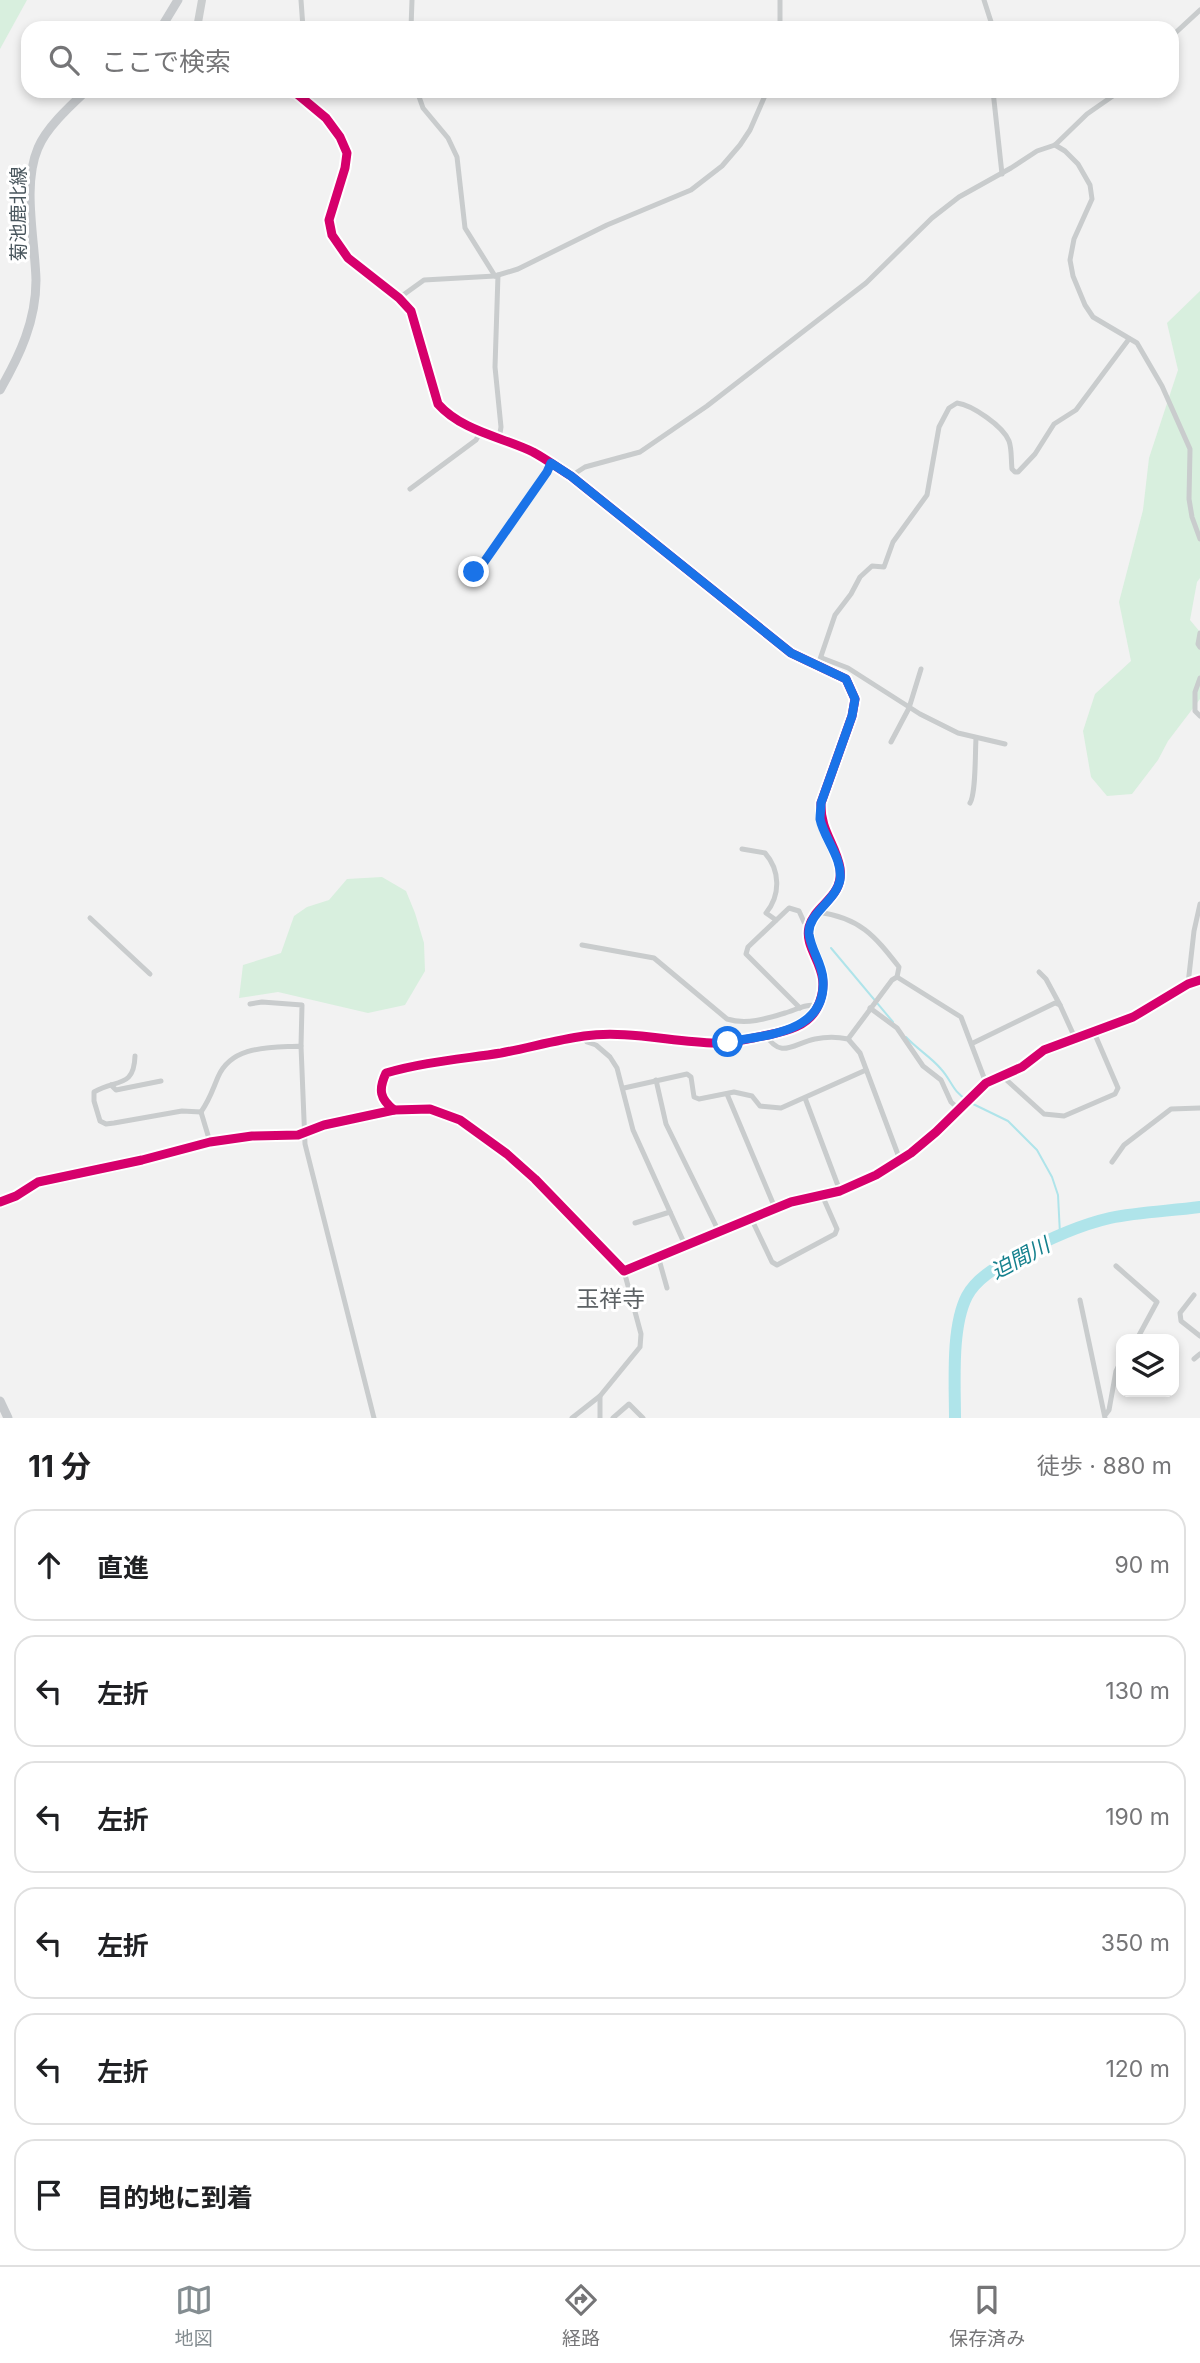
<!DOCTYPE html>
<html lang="ja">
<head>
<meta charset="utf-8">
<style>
  body { margin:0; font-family:Inter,"Noto Sans JP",sans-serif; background:#f2f2f2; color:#202124 }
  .controls { position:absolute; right:21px; bottom:21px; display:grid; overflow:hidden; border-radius:14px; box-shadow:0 4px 10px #0003 }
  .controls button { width:63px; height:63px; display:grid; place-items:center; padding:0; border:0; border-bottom:2px solid #e0e0e0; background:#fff; color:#202124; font:35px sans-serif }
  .stop { position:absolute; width:21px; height:21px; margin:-16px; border:5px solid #1a73e8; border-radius:50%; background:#fff }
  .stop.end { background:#1a73e8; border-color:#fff; box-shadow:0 2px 7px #0008 }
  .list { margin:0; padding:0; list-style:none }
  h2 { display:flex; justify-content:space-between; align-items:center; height:91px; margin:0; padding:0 28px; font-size:30px }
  h2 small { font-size:23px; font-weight:400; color:#757577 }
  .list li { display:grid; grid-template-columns:46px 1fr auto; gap:21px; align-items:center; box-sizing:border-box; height:112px; margin:0 14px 14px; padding:0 14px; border:2px solid #e0e0e0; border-radius:21px }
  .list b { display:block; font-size:26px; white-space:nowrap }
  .list em { font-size:23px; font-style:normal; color:#757577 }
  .icon { flex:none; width:38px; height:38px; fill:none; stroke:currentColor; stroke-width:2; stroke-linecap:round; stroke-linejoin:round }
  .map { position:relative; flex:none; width:1200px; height:1418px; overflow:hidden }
  .search { position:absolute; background:#fff; box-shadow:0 4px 10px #0003; left:21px; right:21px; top:21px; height:77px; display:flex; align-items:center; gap:18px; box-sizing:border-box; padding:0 24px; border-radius:21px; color:#757577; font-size:26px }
  .sheet { height:847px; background:#fff }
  nav { display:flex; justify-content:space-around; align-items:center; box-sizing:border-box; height:98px; border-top:2px solid #e0e0e0; background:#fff; font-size:19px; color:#757577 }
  nav a { display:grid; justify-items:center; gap:4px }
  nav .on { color:#848d91 }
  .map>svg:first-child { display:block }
  .green { fill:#d8efde }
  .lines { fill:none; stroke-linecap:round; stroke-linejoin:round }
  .stream { stroke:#afe4ea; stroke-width:2 }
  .river { stroke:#afe4ea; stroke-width:12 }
  .street { stroke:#c9cccd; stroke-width:5 }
  .secondary { stroke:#cacdce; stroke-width:8 }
  .primary { stroke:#c7cacd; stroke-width:9 }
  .cycleway-casing { stroke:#fff; stroke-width:13 }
  .cycleway { stroke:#d6006c; stroke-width:9 }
  .route { stroke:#1a73e8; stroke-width:9 }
  .labels { text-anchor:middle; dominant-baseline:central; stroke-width:6; stroke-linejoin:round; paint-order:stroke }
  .street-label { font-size:19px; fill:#49565d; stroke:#fff }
  .water-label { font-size:21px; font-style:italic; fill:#15818e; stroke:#fff }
  .quarter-label { font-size:23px; fill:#5d6265; stroke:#fff }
</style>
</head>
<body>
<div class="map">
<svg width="1200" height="1418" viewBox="0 0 1200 1418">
  <rect width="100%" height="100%" fill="#f2f2f2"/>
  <g class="green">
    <path d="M0,0h27l-27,49z"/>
    <path d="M1200,291v287l-3,4 -7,38 10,12v67l-32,42 -10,19 -26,34 -25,2 -16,-19 -8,-46 12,-37 36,-33 -12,-59 24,-92 6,-52 29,-88 -11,-47z"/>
    <path d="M382,877l24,14 9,22 9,30 1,28 -20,34 -37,8 -90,-21 -39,6 4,-33 38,-12 13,-37 13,-9 22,-7 18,-21z"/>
  </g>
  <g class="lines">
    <g class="stream">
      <path d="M831,948l62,74"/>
      <path d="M906,1037c11,12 25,20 35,32 11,12 11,22 26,31"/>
      <path d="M971,1103l37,18 29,29 15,27 6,18 2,39"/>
    </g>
    <path class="river" d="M955,1418c0,-35 -4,-91 12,-122 9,-17 28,-28 44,-37 31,-17 64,-33 99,-41 29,-6 60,-7 90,-11"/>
    <g class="street">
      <path d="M301,0l2,28"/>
      <path d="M984,0l9,28"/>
      <path d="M411,28l1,-28"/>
      <path d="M780,28v-28"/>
      <path d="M1172,36l28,-26"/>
      <path d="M417,91l6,17 25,30 9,19 8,71 30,48"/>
      <path d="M993,91l9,83"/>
      <path d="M1055,145l10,6 13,13 12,21 2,14 -18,40 -4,21 3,16 12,29 8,12 44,26 25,43 28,63 -1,50 3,18 8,22"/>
      <path d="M498,275l-3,92 6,60 -2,12"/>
      <path d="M399,298l25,-18 71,-4 23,-7 89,-44 84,-35 31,-24 18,-21 10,-15 17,-39"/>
      <path d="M571,476l14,-9 55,-15 67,-46 159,-123 66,-65 27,-21 52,-29 26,-17 18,-6 32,-31 33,-23"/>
      <path d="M410,489l66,-49 5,-9"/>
      <path d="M474,572l8,-7 65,-93 4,-9"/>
      <path d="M1200,633l-2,11 2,3"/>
      <path d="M822,658l26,10 72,46 38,19 47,11"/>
      <path d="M818,665l17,-50 16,-21 9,-17 12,-11 12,1 9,-25 34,-47 12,-68 10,-19 8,-5c15,2 46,23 52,38 3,8 2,20 3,28l3,3h3l17,-18 19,-30 22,-14 53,-71"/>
      <path d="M1200,678l-5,14v19l5,5"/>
      <path d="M891,742l18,-34 12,-39"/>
      <path d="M970,803c6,-9 5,-50 6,-64"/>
      <path d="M742,849l23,4c15,17 16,42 1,60l10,7"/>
      <path d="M818,912c42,6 56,23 81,55l-2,10 -5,3 -44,59"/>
      <path d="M90,918l60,56"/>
      <path d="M582,945l72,13 73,61c19,6 39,0 58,-6 11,-3 21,-10 33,-7"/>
      <path d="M1039,972l7,7 14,26"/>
      <path d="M897,977l64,40 25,66"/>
      <path d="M1188,984l6,-53 6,-27"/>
      <path d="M250,1004l12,-2 40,3 -1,41"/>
      <path d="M800,1008l-54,-54 2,-7 41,-39 10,3 5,11 5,3"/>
      <path d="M870,1008l27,20 26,38 18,14 10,22 9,8"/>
      <path d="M766,1035c15,25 28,8 49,4 10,-2 23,-2 33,0l12,14 40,107"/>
      <path d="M583,1036l4,6 9,3 14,12 7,11 16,62 52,115"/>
      <path d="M973,1043l82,-40 5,2 15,33"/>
      <path d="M135,1056c-1,32 -18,23 -41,36v9l6,20 6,3 8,-1 68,-12 19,1"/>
      <path d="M1002,1076l42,38 20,2 51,-22 3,-6 -25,-58"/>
      <path d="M656,1080l10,44 53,108"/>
      <path d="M111,1085l5,5 45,-9"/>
      <path d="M624,1088l63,-14 4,3 3,20 5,2 35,-7 18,4 8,10 21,2 85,-38"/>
      <path d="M727,1094l48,114"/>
      <path d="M805,1098l35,93"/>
      <path d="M201,1112c9,-13 11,-21 17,-35 14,-33 54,-29 83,-31l4,98 69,274"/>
      <path d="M201,1112l9,30"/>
      <path d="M1112,1162l12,-17 47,-36 29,-1"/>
      <path d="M751,1218l21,44 5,3 58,-31 2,-5 -15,-34"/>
      <path d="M635,1223l35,-11"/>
      <path d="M658,1256l9,32"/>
      <path d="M1116,1266l41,36 -20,37"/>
      <path d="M1194,1295l-14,18 1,8 19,15"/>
      <path d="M1080,1300l25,118"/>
      <path d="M1194,1359l6,-5"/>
      <path d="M1106,1414l3,-4 7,-39 5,-10"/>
      <path d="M572,1418l28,-22"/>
      <path d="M600,1418v-22l40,-49 1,-13 -17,-63"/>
      <path d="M613,1418l16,-14 14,14"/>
    </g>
    <g class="secondary">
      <path d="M197,28l5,-28"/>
      <path d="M286,91l10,2 30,25 14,19 7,16 -2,15 -16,52 3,15 16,23 51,40 12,13 27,93c24,27 64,33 95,48 13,7 25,16 38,24l220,177 55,26 9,20 -3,17 -31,87c-1,28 15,41 19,65 4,30 -25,36 -31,59 -6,26 27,43 8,81 -9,18 -30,23 -49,27 -17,3 -34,8 -52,8 -44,-1 -89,-13 -132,-7 -28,4 -56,12 -83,17 -39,6 -78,9 -115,20 -8,17 -6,26 8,37"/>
      <path d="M0,1202l16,-6 22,-14 104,-22 68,-18 42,-6 46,-1 26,-10 70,-15 36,-1 30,11 47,34 28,25 89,92 167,-69 49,-11 36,-16 35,-22 25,-21 50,-49 36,-16 22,-17 89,-33 55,-33 12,-4"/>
    </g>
    <g class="primary">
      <path d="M161,28l17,-28"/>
      <path d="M0,390c20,-35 36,-69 36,-110 -1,-40 -14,-95 2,-132 8,-20 32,-42 48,-57"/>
      <path d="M0,1401l8,17"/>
    </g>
    <g class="cycleway-casing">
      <g id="cycleway">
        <path d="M286,91l10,2 30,25 14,19 7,16 -2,15 -16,52 3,15 16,23 51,40 12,13 27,93c24,27 64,33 95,48 13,7 25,16 38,24l220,177 55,26 9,20 -3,17 -31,87c-1,28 15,41 19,65 4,30 -25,36 -31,59 -6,26 27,43 8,81 -9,18 -30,23 -49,27 -17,3 -34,8 -52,8 -44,-1 -89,-13 -132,-7 -28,4 -56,12 -83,17 -39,6 -78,9 -115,20 -8,17 -6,26 8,37"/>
        <path d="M0,1202l16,-6 22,-14 104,-22 68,-18 42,-6 46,-1 26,-10 70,-15 36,-1 30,11 47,34 28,25 89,92 167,-69 49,-11 36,-16 35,-22 25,-21 50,-49 36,-16 22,-17 89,-33 55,-33 12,-4"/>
      </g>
    </g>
    <use href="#cycleway" class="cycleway"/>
  </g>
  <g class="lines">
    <path class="route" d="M474,572l8,-7 65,-93 4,-9 20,13 220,177 55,26 9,20 -3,17 -31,87c0,5 -1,11 -1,16 4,20 23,39 20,61 -4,21 -33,34 -31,54 2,16 13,29 14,45 4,54 -57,56 -95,63"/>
  </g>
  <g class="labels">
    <g class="street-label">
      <text transform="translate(18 214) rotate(-90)">菊池鹿北線</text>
    </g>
    <g class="water-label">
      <text transform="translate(1020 1258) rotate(-28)">迫間川</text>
    </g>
    <g class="quarter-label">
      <text x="611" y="1299">玉祥寺</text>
    </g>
  </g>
</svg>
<div class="controls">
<button><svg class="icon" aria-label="layers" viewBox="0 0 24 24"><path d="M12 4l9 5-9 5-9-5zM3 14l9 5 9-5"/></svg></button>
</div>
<div class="stop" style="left:728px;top:1042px"></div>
<div class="stop end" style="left:474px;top:572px"></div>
<div class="search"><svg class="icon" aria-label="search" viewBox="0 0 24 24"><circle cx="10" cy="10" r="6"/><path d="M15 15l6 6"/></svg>ここで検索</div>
</div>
<section class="sheet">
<h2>11 分<small>徒歩 · 880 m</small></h2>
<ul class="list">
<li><svg class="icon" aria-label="ahead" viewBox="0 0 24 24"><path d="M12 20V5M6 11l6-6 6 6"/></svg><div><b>直進</b></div><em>90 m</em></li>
<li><svg class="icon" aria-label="left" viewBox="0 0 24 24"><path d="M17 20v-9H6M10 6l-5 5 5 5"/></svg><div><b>左折</b></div><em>130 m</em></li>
<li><svg class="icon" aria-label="left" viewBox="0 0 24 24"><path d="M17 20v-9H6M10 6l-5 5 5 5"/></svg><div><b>左折</b></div><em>190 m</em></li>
<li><svg class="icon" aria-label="left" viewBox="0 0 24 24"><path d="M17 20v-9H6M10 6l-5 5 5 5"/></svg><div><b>左折</b></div><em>350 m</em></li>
<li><svg class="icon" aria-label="left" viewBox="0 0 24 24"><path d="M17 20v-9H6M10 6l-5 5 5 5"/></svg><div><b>左折</b></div><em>120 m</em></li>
<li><svg class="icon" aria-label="arrive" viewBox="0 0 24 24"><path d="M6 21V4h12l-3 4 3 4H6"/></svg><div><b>目的地に到着</b></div></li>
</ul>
</section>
<nav>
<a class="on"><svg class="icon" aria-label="map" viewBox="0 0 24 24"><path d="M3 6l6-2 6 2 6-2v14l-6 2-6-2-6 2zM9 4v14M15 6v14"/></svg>地図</a>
<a><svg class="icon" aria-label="directions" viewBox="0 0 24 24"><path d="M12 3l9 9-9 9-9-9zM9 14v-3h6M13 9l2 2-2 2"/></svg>経路</a>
<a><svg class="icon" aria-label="saved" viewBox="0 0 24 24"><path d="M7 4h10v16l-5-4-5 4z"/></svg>保存済み</a>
</nav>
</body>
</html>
